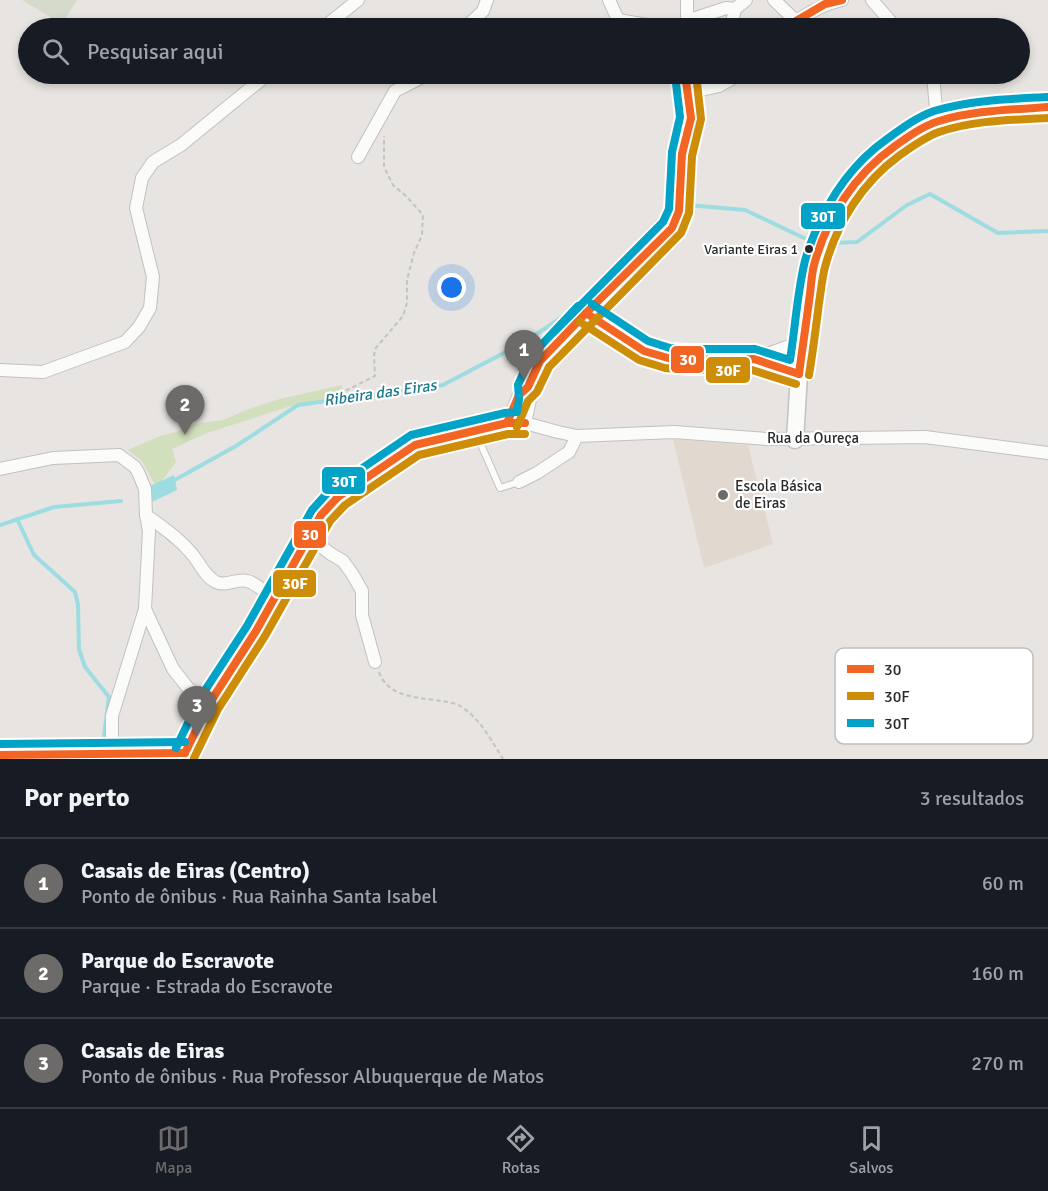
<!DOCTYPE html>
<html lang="pt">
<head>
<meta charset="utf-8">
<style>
  body { margin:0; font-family:Signika,sans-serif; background:#242831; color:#f1f3f6 }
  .you { position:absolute; left:452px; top:288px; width:21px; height:21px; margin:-15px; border:4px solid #fff; border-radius:50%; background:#1a73e8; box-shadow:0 0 0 9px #1a73e833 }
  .badge { display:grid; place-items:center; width:39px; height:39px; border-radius:50%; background:#6c6b6a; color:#fff; font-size:20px; font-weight:700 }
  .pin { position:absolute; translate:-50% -50px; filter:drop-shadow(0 2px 3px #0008) }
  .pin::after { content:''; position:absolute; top:32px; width:21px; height:18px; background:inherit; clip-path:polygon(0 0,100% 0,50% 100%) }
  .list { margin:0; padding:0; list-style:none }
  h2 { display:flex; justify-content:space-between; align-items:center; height:78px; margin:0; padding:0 24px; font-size:26px }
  h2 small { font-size:20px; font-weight:400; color:#9ea1a6 }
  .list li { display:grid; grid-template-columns:39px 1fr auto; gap:18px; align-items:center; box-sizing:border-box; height:90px; padding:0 24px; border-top:2px solid #363941 }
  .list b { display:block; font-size:22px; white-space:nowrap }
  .list p { margin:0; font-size:20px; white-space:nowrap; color:#9ea1a6 }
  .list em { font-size:20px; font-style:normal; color:#9ea1a6 }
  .icon { flex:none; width:33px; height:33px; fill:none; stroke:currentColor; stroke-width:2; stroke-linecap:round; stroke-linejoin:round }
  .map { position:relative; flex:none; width:1048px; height:759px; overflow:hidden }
  .search { position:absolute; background:#171b24; box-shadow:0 3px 9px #0003; left:18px; right:18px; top:18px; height:66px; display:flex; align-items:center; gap:15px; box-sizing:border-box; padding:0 21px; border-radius:33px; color:#9ea1a6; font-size:22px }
  .sheet { height:348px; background:#171b24 }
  nav { display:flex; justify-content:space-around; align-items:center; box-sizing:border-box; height:84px; border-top:2px solid #363941; background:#171b24; font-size:16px; color:#9ea1a6 }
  nav a { display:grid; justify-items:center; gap:3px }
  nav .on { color:#6c6b6a }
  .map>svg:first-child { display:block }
  .education { fill:#e1d9d0 }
  .green { fill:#d1dfbd }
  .cemetery { fill:#d6daca }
  .water { fill:#9ddce0 }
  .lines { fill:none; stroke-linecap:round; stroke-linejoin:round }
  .stream { stroke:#9ddce0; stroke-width:4 }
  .lane-casing { stroke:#c2c1c1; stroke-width:8 }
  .street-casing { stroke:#c2c1c1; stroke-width:14 }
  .secondary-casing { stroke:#c2c1c1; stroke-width:19 }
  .path { stroke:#c3c3c2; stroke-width:2; stroke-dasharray:4.5 3; stroke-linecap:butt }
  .lane { stroke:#fbfbfa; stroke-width:6 }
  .street { stroke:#fbfbfa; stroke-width:12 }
  .secondary { stroke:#fbfbfa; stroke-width:16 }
  .bus-1-casing { stroke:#fff; stroke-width:12 }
  .bus-2-casing { stroke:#fff; stroke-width:12 }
  .bus-3-casing { stroke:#fff; stroke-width:12 }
  .bus-1 { stroke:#f26522; stroke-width:8 }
  .bus-2 { stroke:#ce8d08; stroke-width:8 }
  .bus-3 { stroke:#02a3c6; stroke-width:8 }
  .bus-dot { fill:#2a2a2a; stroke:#fff; stroke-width:2 }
  .poi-dot { fill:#6c6b6a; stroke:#fff; stroke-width:2 }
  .labels { text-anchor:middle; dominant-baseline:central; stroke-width:4.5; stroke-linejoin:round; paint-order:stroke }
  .bus-label { font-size:14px; fill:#2a2a2a; stroke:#fff; text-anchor:end }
  .street-label { font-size:15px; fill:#2a2a2a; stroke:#fff }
  .poi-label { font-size:15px; fill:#2a2a2a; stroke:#fff; text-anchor:start }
  .water-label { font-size:16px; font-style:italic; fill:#1d798b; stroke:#fff }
  .key { fill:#fff; stroke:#bfbfbf; stroke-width:1.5 }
  .key-label { font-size:16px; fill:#2a2a2a }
  .line-badge { stroke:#fff; stroke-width:2 }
  .badge-label { font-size:16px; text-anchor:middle; font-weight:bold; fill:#fff }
</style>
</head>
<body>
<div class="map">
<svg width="1048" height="759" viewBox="0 0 1048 759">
  <rect width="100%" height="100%" fill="#e7e4e1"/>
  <path class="education" d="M673,439l75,6 25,99 -69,24z"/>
  <path class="green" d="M342,385v13l-48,7 -87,28 -35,16 4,13 -18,24 -4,-3 -12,-22 -14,-11 32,-14 16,-4 19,-8 28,-4 26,-11 31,-10z"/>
  <path class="cemetery" d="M22,0h55l-15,24z"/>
  <path class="water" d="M174,475l3,15 -25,12 -2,-16z"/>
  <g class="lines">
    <g class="stream">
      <path d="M688,205l57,5 59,28"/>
      <path d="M831,243l26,-1 50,-37 23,-11 68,39 50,-2"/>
      <path d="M171,482l65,-36 62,-41 145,-20 78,-41 52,-34 100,-105"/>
      <path d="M17,519l17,36 41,37 3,13 1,44 6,18 24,30 -5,40 3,12"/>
      <path d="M0,525l54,-18 67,-6"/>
    </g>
    <g class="lane-casing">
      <path id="lane" d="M475,431l25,57 19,-6"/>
    </g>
    <g class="street-casing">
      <g id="street">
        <path d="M609,0l9,20"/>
        <path d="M774,0l22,21"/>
        <path d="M872,0l24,28"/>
        <path d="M687,21l39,-13 9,1 11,-9"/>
        <path d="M323,28l35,-28"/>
        <path d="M465,28l18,-17 4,-11"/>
        <path d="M619,28l-1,-8 46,8"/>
        <path d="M683,28l4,-7v-21"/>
        <path d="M723,28l9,-6 3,-13"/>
        <path d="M790,28c14,-14 32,-23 52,-28"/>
        <path d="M933,74l4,47"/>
        <path d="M688,93l31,-7 21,-12"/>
        <path d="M358,157l37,-66 33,-17"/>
        <path d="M586,313l58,38 24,7 23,2 63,-1 49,-18"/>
        <path d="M754,359l45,15"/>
        <path d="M0,370l43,2 82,-30 14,-15 11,-19 3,-31 -17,-69 6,-30 11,-16 28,-17 87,-71"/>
        <path d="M507,423l12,-28 9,-8 12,-26 46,-48 86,-85 7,-17 3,-57 9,-36 -6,-44"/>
        <path d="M525,423l5,-23 -2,-13"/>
        <path d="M0,469l53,-11 66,-3 16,12 3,5 7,17 1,26 3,16 -4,78 -33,107v37"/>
        <path d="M519,482l18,-9 32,-21 8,-16"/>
        <path d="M146,515c16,12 33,23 46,39 8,9 12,22 24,28 10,5 21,-4 31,-1 10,2 19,13 27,18"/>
        <path d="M309,537l22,17 12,7 10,14 9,16v24l13,47"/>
        <path d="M145,609l28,60 15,19 21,16"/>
        <path d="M185,753l24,-49 47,-73 65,-116 17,-18 77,-52 92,-22h18l33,9 19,4 97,-4 92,7 159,-2 123,16"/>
      </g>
    </g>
    <g class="secondary-casing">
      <g id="secondary">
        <path d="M795,440l4,-66 15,-108 7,-21 13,-31 23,-34 28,-28 30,-20 22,-11 42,-9 69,-5"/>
        <path d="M0,755l112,-2h73l-2,6"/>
      </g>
    </g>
    <g class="path">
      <path d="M339,394l36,-18 -1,-20 1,-7 28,-33 4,-13v-23l7,-27 8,-18 1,-20 -17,-19 -13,-11 -9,-18v-31"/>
      <path d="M379,672c10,28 44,25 68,30 4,1 9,1 13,4 20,12 31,34 43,53"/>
    </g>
    <use href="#lane" class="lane"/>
    <use href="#street" class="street"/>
    <use href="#secondary" class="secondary"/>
    <g class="bus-1-casing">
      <g id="bus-1">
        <path d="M796,21l29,-17 17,-4"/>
        <path d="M586,313l58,38 24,7 23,2 63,-1 45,15"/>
        <path d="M799,374c3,-24 7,-49 10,-73 2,-12 2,-24 5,-36 13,-48 41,-91 81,-119 14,-10 28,-20 44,-25 35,-11 73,-11 109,-14"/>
        <path d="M507,423l12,-28 9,-8 12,-26 46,-48 86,-85 7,-17 3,-57 9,-36 -6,-44"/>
        <path d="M185,753l24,-49 47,-73 65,-116 17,-18 77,-52 92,-22h18"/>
        <path d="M0,755l185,-2"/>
      </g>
    </g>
    <g class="bus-2-casing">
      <g id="bus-2">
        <path d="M580,322l59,38 26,8 26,2h61l44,14"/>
        <path d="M809,375c4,-24 7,-48 10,-72 2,-12 3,-25 6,-36 12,-45 38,-85 75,-112 13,-9 25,-18 39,-23 35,-12 73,-12 109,-14"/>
        <path d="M517,427l11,-26 9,-9 12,-25 132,-134 8,-20 3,-57 9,-37 -5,-45"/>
        <path d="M194,758l24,-49 47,-73 65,-115 15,-16 74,-50 89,-21h17"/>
      </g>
    </g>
    <g class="bus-3-casing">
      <g id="bus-3">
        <path d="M592,304l56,37 22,7 21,1h64l35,11c5,-31 7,-64 14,-95 2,-10 6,-20 10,-30 16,-39 39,-72 73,-96 15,-11 30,-22 47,-28 37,-11 76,-12 113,-14"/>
        <path d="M554,332l109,-110 6,-13 3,-57 8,-35 -5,-42"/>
        <path d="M0,744l185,-2"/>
        <path d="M176,748l24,-50 47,-72 65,-116 18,-20 81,-55 94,-22 12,-1 2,-12 -1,-15 13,-29 47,-50"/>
      </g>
    </g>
    <use href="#bus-1" class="bus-1"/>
    <use href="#bus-2" class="bus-2"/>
    <use href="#bus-3" class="bus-3"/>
  </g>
  <circle class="bus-dot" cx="809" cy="249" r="5"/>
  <circle class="poi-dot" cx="723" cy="495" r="6"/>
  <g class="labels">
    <g class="bus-label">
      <text x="798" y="249">Variante Eiras 1</text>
    </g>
    <g class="street-label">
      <text x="813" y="438">Rua da Oureça</text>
    </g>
    <g class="poi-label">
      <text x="735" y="486">Escola Básica<tspan x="735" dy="17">de Eiras</tspan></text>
    </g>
    <g class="water-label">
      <text transform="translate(380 393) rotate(-8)">Ribeira das Eiras</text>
    </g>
  </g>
  <rect x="835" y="648" width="198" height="96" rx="9" class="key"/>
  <rect x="847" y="665" width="27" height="8" fill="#f26522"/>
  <rect x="847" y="692" width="27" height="8" fill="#ce8d08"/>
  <rect x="847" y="719" width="27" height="8" fill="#02a3c6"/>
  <g class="key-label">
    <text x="884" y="675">30</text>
    <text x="884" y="702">30F</text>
    <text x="884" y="729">30T</text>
  </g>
  <g class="line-badge">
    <rect x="800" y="202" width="46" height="28" rx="6" fill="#02a3c6"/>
    <rect x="670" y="345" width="35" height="29" rx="6" fill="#f26522"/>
    <rect x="705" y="356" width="46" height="28" rx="6" fill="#ce8d08"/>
    <rect x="321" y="466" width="45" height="29" rx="6" fill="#02a3c6"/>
    <rect x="293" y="520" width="34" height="29" rx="6" fill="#f26522"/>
    <rect x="272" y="569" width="45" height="29" rx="6" fill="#ce8d08"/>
  </g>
  <g class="badge-label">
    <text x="823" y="222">30T</text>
    <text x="688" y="365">30</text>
    <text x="728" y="376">30F</text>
    <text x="344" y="487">30T</text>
    <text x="310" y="540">30</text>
    <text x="295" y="589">30F</text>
  </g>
</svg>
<div class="you"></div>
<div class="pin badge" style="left:524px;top:380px">1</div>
<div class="pin badge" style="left:185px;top:435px">2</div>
<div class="pin badge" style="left:197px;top:736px">3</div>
<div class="search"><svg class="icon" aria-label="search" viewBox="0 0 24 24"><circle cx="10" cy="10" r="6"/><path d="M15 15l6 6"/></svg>Pesquisar aqui</div>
</div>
<section class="sheet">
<h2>Por perto<small>3 resultados</small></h2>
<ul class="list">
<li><span class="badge">1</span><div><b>Casais de Eiras (Centro)</b><p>Ponto de ônibus · Rua Rainha Santa Isabel</p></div><em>60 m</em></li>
<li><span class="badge">2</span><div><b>Parque do Escravote</b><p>Parque · Estrada do Escravote</p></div><em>160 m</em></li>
<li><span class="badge">3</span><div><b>Casais de Eiras</b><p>Ponto de ônibus · Rua Professor Albuquerque de Matos</p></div><em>270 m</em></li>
</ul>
</section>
<nav>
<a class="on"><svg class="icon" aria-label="map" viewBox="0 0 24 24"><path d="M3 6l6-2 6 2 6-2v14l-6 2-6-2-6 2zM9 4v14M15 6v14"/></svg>Mapa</a>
<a><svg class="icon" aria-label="directions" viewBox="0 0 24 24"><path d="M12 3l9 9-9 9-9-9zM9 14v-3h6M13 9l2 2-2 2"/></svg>Rotas</a>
<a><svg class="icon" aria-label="saved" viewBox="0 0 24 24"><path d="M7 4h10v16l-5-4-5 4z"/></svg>Salvos</a>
</nav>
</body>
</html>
